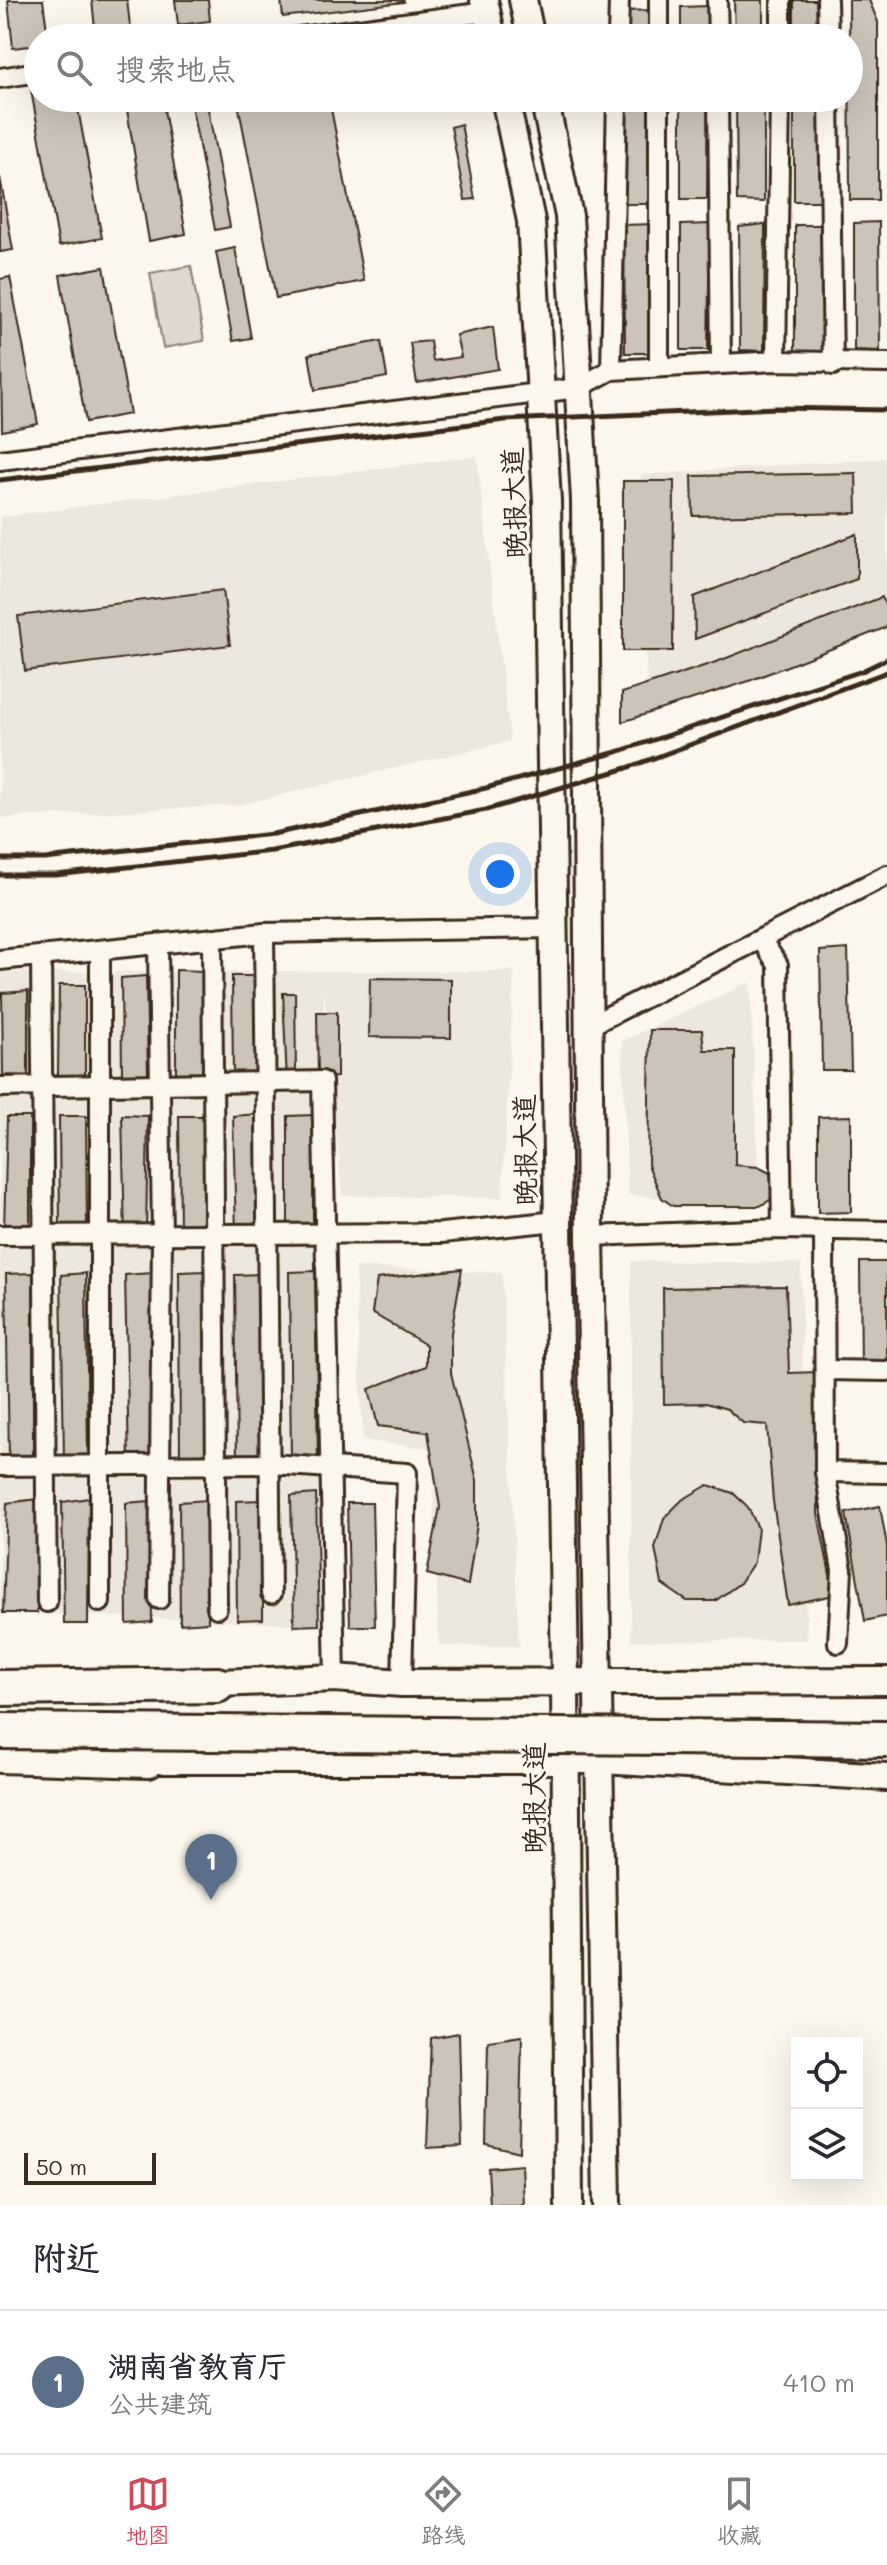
<!DOCTYPE html>
<html lang="zh">
<head>
<meta charset="utf-8">
<style>
  body { margin:0; font-family:Mali,"LXGW WenKai TC",sans-serif; background:#f2f2f3; color:#2b2b33 }
  .controls { position:absolute; right:24px; bottom:24px; display:grid; overflow:hidden; border-radius:0px; box-shadow:0 8px 32px #0002 }
  .controls button { width:72px; height:72px; display:grid; place-items:center; padding:0; border:0; border-bottom:2px solid #e1e1e2; background:#fff; color:#2b2b33; font:40px sans-serif }
  .scale { position:absolute; left:24px; bottom:20px; width:132px; box-sizing:border-box; padding-left:8px; border:4px solid #3b2a1e; border-top:0; font-size:22px; line-height:28px; white-space:nowrap; color:#3b2a1e; -webkit-text-stroke:6px #fbf7ec; paint-order:stroke }
  .you { position:absolute; left:500px; top:874px; width:28px; height:28px; margin:-20px; border:6px solid #fff; border-radius:50%; background:#1a73e8; box-shadow:0 0 0 12px #1a73e833 }
  .badge { display:grid; place-items:center; width:52px; height:52px; border-radius:50%; background:#d1495b; color:#fff; font-size:26px; font-weight:700 }
  .pin { position:absolute; translate:-50% -66px; filter:drop-shadow(0 2px 4px #0008) }
  .pin::after { content:''; position:absolute; top:42px; width:28px; height:24px; background:inherit; clip-path:polygon(0 0,100% 0,50% 100%) }
  .list { margin:0; padding:0; list-style:none }
  h2 { display:flex; justify-content:space-between; align-items:center; height:104px; margin:0; padding:0 32px; font-size:34px }
  h2 small { font-size:26px; font-weight:400; color:#7c7c81 }
  .list li { display:grid; grid-template-columns:52px 1fr auto; gap:24px; align-items:center; box-sizing:border-box; height:144px; padding:0 32px; border-top:2px solid #e1e1e2 }
  .list b { display:block; font-size:30px; white-space:nowrap }
  .list p { margin:0; font-size:26px; white-space:nowrap; color:#7c7c81 }
  .list em { font-size:26px; font-style:normal; color:#7c7c81 }
  .icon { flex:none; width:44px; height:44px; fill:none; stroke:currentColor; stroke-width:2; stroke-linecap:round; stroke-linejoin:round }
  .map { position:relative; flex:none; width:887px; height:2205px; overflow:hidden }
  .search { position:absolute; background:#fff; box-shadow:0 8px 32px #0002; left:24px; right:24px; top:24px; height:88px; display:flex; align-items:center; gap:20px; box-sizing:border-box; padding:0 28px; border-radius:44px; color:#7c7c81; font-size:30px }
  .sheet { height:248px; background:#fff }
  nav { display:flex; justify-content:space-around; align-items:center; box-sizing:border-box; height:112px; border-top:2px solid #e1e1e2; background:#fff; font-size:22px; color:#7c7c81 }
  nav a { display:grid; justify-items:center; gap:4px }
  nav .on { color:#d1495b }
  .map>svg:first-child { display:block }
  .built { fill:#ede8dd }
  .green { fill:#dfd9ce; stroke:#8d8276; stroke-width:2 }
  .building { fill:#ccc4b9; stroke:#3b2a1e; stroke-width:2 }
  .lines { fill:none; stroke-linecap:round; stroke-linejoin:round }
  .street-casing { stroke:#3b2a1e; stroke-width:24 }
  .secondary-casing { stroke:#3b2a1e; stroke-width:32 }
  .highway-casing { stroke:#3b2a1e; stroke-width:40 }
  .street { stroke:#fbf7ec; stroke-width:18 }
  .secondary { stroke:#fbf7ec; stroke-width:26 }
  .highway { stroke:#fbf7ec; stroke-width:34 }
  .rail { stroke:#3b2a1e; stroke-width:5 }
  .highway-bridge-casing { stroke:#3b2a1e; stroke-width:40; stroke-linecap:butt }
  .highway-bridge { stroke:#fbf7ec; stroke-width:34 }
  .labels { text-anchor:middle; dominant-baseline:central; stroke-width:6; stroke-linejoin:round; paint-order:stroke }
  .street-label { font-size:28px; fill:#3b2a1e; stroke:#fbf7ec }
</style>
</head>
<body>
<div class="map">
<svg width="887" height="2205" viewBox="0 0 887 2205">
  <rect width="100%" height="100%" fill="#fbf7ec"/>
  <filter id="ink" filterUnits="userSpaceOnUse"><feTurbulence type="fractalNoise" baseFrequency=".0125" numOctaves="2"/><feDisplacementMap in="SourceGraphic" scale="16" xChannelSelector="R" yChannelSelector="G"/><feConvolveMatrix kernelMatrix="1 2 1 2 8 2 1 2 1" color-interpolation-filters="sRGB"/></filter>
  <g filter="url(#ink)">
    <g class="built">
      <path d="M477,456l33,285 -271,64 -239,13v-301z"/>
      <path d="M887,458v171l-240,72 -6,-226z"/>
      <path d="M514,971l-12,227 -160,-2 -18,-209 -5,638 -319,-13v-640z"/>
      <path d="M750,982l10,224 -132,-11 -6,-154z"/>
      <path d="M631,1261l170,2 6,377 -176,1z"/>
      <path d="M355,1267l147,6 17,373h-80l-7,-197 -69,-9z"/>
    </g>
    <path class="green" d="M191,266l13,75 -41,7 -13,-75z"/>
    <g class="building">
      <path d="M8,0h35l5,38h-10v7l-25,3z"/>
      <path d="M92,0h35l4,34 -35,4z"/>
      <path d="M175,0h33l2,21 -32,4z"/>
      <path d="M281,0h122l1,2 -121,15z"/>
      <path d="M734,0h29v38h-28z"/>
      <rect x="794" y="0" width="29" height="38"/>
      <path d="M849,0h20l9,22v178h-28z"/>
      <path d="M709,6v32h-28v-31z"/>
      <path d="M651,10v28h-26l1,-27z"/>
      <path d="M38,83v15h38l26,140 -43,8 -29,-162z"/>
      <path d="M125,98h37l24,136 -37,7z"/>
      <path d="M190,98h16l24,129 -15,3z"/>
      <path d="M237,98h92l35,183 -88,17z"/>
      <path d="M625,98h26v106h-27z"/>
      <path d="M681,98h27l-1,101h-26z"/>
      <path d="M736,98h28v104l-27,-1z"/>
      <path d="M794,98h28l-2,103h-26z"/>
      <path d="M461,124l14,75 -10,1 -14,-73z"/>
      <path d="M0,177l13,73 -13,2z"/>
      <path d="M879,222l1,129 -26,-1v-127z"/>
      <path d="M653,224l1,129h-29l-1,-128z"/>
      <path d="M710,224l-2,126h-27v-125z"/>
      <path d="M765,224l-1,127 -24,-1 -1,-123z"/>
      <path d="M795,225h28v127l-28,-1z"/>
      <path d="M235,248l16,90 -18,3 -17,-89z"/>
      <path d="M104,267l26,147 -44,8 -26,-147z"/>
      <path d="M10,277l28,147 -36,7 -2,-152z"/>
      <path d="M493,327l5,42 -81,14 -7,-40 20,-2 3,20 28,-4 -5,-22z"/>
      <path d="M381,341l6,36 -72,13 -6,-36z"/>
      <path d="M856,473l1,40 -164,3 -1,-40z"/>
      <path d="M623,481h51l-1,170h-50z"/>
      <path d="M857,534v45l-162,60 -1,-42z"/>
      <path d="M223,590l7,55 -205,26 -7,-55z"/>
      <path d="M882,597l5,13v17l-138,54 -127,41v-29l97,-32z"/>
      <path d="M848,949l3,121h-29l-2,-119z"/>
      <path d="M176,970l27,1v104l-27,-1z"/>
      <path d="M146,976l2,98h-26l-1,-96z"/>
      <path d="M232,976h26l1,101 -26,-1z"/>
      <path d="M370,978l81,1v59l-82,-1z"/>
      <path d="M59,985h26v91l-27,-1z"/>
      <path d="M28,991v85l-25,-1 -1,-82z"/>
      <path d="M283,993h12l1,79 14,-1 1,11h-24z"/>
      <path d="M317,1012h20v65l-19,1z"/>
      <path d="M650,1030h52l2,20h31v115l23,2 12,6 5,13 -5,14 -10,6h-87l-11,-8 -14,-33z"/>
      <path d="M258,1114l1,120 -23,1 -3,-119z"/>
      <path d="M122,1115l26,1 -2,119 -21,1z"/>
      <path d="M313,1115v119h-25v-118z"/>
      <path d="M59,1116h27l1,111h-27z"/>
      <path d="M179,1116h24v119h-23z"/>
      <path d="M851,1116v96l-33,1v-96z"/>
      <path d="M7,1117h23v115l-26,-1z"/>
      <path d="M860,1262h27v109h-26z"/>
      <path d="M462,1269l-11,64v40l26,107v44l-9,61 -41,-11 13,-67 -12,-75 -50,-6 -9,-37 57,-23v-21l-54,-32 5,-34z"/>
      <path d="M206,1271v193h-26l-1,-192z"/>
      <path d="M315,1271l3,189h-27l-2,-188z"/>
      <path d="M33,1273v187h-24l-3,-186z"/>
      <path d="M86,1273l2,187h-24l-3,-185z"/>
      <path d="M151,1273l-1,191h-21l-4,-189z"/>
      <path d="M261,1274l-1,190h-23l-2,-189z"/>
      <path d="M786,1286l3,87 28,-1 1,142 16,81 -46,10 -15,-104 -6,-76 -24,-2 -16,-14 -21,-6 -42,1 -1,-116z"/>
      <path d="M708,1485l25,8 15,14 10,21 -4,34 -14,21 -25,18h-28l-25,-17 -7,-36 9,-30 18,-18z"/>
      <path d="M316,1494l3,131 -25,1 -3,-130z"/>
      <path d="M89,1498l-1,126h-24l-2,-122z"/>
      <path d="M38,1499l-1,114h-34l4,-110z"/>
      <path d="M208,1500v122l-28,2 -1,-122z"/>
      <path d="M263,1500v119l-26,1 -1,-119z"/>
      <path d="M150,1501l2,121 -25,2 -1,-121z"/>
      <path d="M347,1503h25l3,123h-25z"/>
      <path d="M880,1506l7,40v70l-22,5 -19,-108z"/>
      <path d="M459,2033l3,113 -35,2 4,-110z"/>
      <path d="M522,2036l-3,116 -33,-8 2,-103z"/>
      <path d="M522,2165l2,40h-34l-2,-37z"/>
    </g>
    <g class="lines">
      <g class="street-casing">
        <g id="street">
          <path d="M659,0v38"/>
          <path d="M717,0l1,38"/>
          <path d="M827,0l1,38"/>
          <path d="M292,38l194,-26"/>
          <path d="M618,38l1,-38"/>
          <path d="M781,38v-38"/>
          <path d="M0,78l38,-6"/>
          <path d="M659,98v269"/>
          <path d="M718,98l3,266"/>
          <path d="M829,98l4,267"/>
          <path d="M776,361l4,-263"/>
          <path d="M611,370l6,-272"/>
          <path d="M0,460l578,-72 33,-18 165,-9 111,2"/>
          <path d="M264,933l7,661"/>
          <path d="M212,939l5,669"/>
          <path d="M761,939l17,26 4,264"/>
          <path d="M158,946l4,289 -3,364"/>
          <path d="M41,957l6,645"/>
          <path d="M0,960l264,-27 289,-5"/>
          <path d="M589,1026l298,-151"/>
          <path d="M0,1087l322,-6 13,597"/>
          <path d="M824,1231l1,241 17,98 -4,73"/>
          <path d="M0,1235l442,-2 115,-12"/>
          <path d="M590,1236l192,-7 105,2"/>
          <path d="M825,1370l62,1"/>
          <path d="M0,1466l271,-2 136,9 -5,210"/>
          <path d="M825,1472l62,1"/>
          <path d="M100,1602v-649"/>
        </g>
      </g>
      <g class="secondary-casing">
        <g id="secondary">
          <path d="M484,0l8,38"/>
          <path d="M523,0l8,38"/>
          <path d="M505,98l26,123 16,280 18,1182 4,522"/>
          <path d="M544,98l25,118 16,284 5,736 17,969"/>
          <path d="M199,1684l136,-6 67,5 485,-2"/>
          <path d="M131,1760h471l285,17"/>
        </g>
      </g>
      <g class="highway-casing">
        <g id="highway">
          <path d="M0,1688l217,-3"/>
          <path d="M0,1755l148,5"/>
        </g>
      </g>
      <use href="#street" class="street"/>
      <use href="#secondary" class="secondary"/>
      <use href="#highway" class="highway"/>
      <g class="rail">
        <path d="M0,480l505,-60 273,-12 109,2"/>
        <path d="M0,859h45l228,-25 213,-46 131,-36 245,-81 25,-12"/>
        <path d="M0,875h56l216,-24 214,-41 141,-42 260,-96"/>
      </g>
      <g class="highway-bridge-casing">
        <path id="highway-bridge" d="M0,1731l887,8"/>
      </g>
      <use href="#highway-bridge" class="highway-bridge"/>
    </g>
  </g>
  <g class="labels">
    <g class="street-label">
      <text transform="translate(513 503) rotate(-92)">晚报大道</text>
      <text transform="translate(524 1150) rotate(-91)">晚报大道</text>
      <text transform="translate(533 1798) rotate(-90)">晚报大道</text>
    </g>
  </g>
</svg>
<div class="controls">
<button><svg class="icon" aria-label="locate" viewBox="0 0 24 24"><circle cx="12" cy="12" r="6"/><path d="M12 2v4M12 18v4M2 12h4M18 12h4"/></svg></button>
<button><svg class="icon" aria-label="layers" viewBox="0 0 24 24"><path d="M12 4l9 5-9 5-9-5zM3 14l9 5 9-5"/></svg></button>
</div>
<div class="scale">50 m</div>
<div class="you"></div>
<div class="pin badge" style="left:211px;top:1900px;background:#5c6f8a">1</div>
<div class="search"><svg class="icon" aria-label="search" viewBox="0 0 24 24"><circle cx="10" cy="10" r="6"/><path d="M15 15l6 6"/></svg>搜索地点</div>
</div>
<section class="sheet">
<h2>附近<small></small></h2>
<ul class="list">
<li><span class="badge" style="background:#5c6f8a">1</span><div><b>湖南省教育厅</b><p>公共建筑</p></div><em>410 m</em></li>
</ul>
</section>
<nav>
<a class="on"><svg class="icon" aria-label="map" viewBox="0 0 24 24"><path d="M3 6l6-2 6 2 6-2v14l-6 2-6-2-6 2zM9 4v14M15 6v14"/></svg>地图</a>
<a><svg class="icon" aria-label="directions" viewBox="0 0 24 24"><path d="M12 3l9 9-9 9-9-9zM9 14v-3h6M13 9l2 2-2 2"/></svg>路线</a>
<a><svg class="icon" aria-label="saved" viewBox="0 0 24 24"><path d="M7 4h10v16l-5-4-5 4z"/></svg>收藏</a>
</nav>
</body>
</html>
